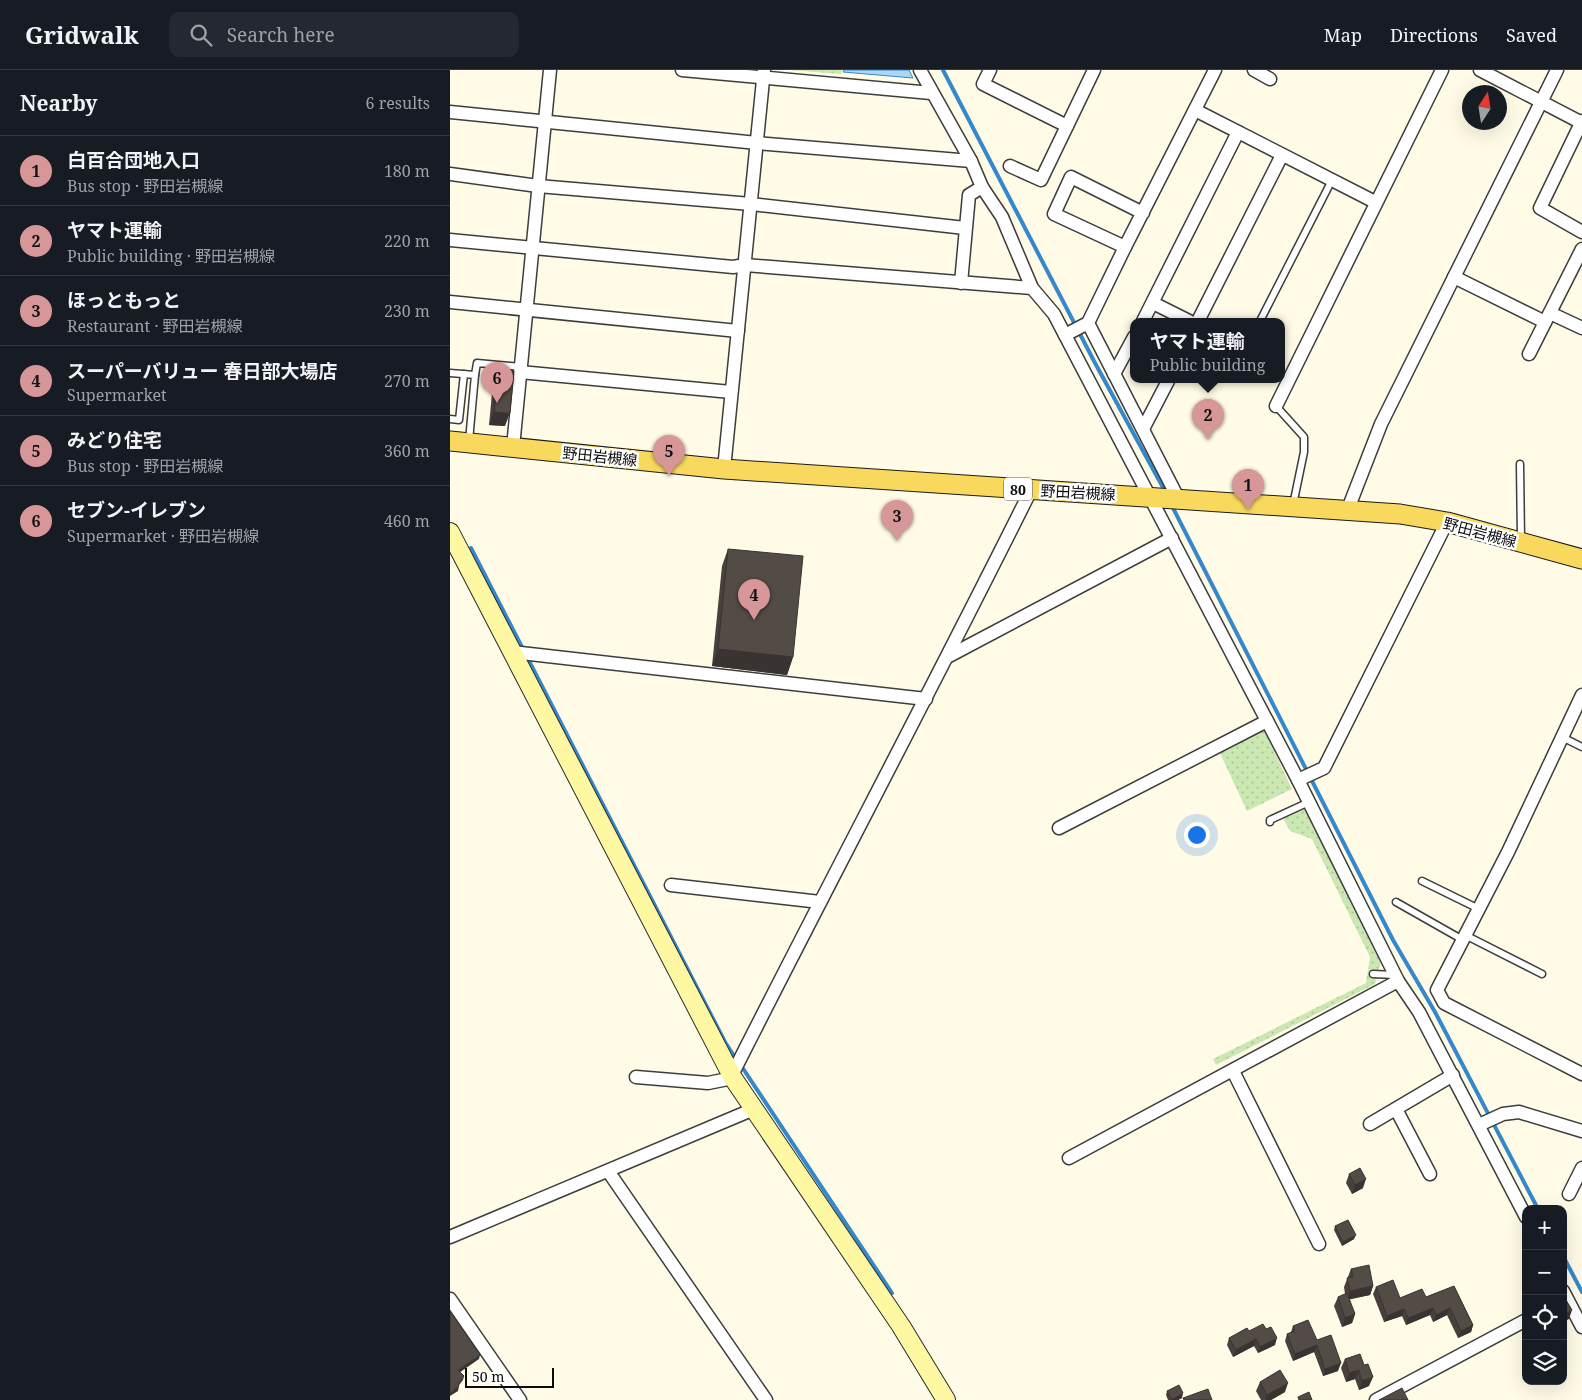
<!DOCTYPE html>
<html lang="en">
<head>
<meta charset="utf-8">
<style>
  body { margin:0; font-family:"Noto Serif","Noto Sans JP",serif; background:#242831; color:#f1f3f6 }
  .controls { position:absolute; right:15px; bottom:15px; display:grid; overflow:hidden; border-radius:10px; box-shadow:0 5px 20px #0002 }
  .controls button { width:45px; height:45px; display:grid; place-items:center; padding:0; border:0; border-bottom:1px solid #363941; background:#171b24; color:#f1f3f6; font:25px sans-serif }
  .compass { position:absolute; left:1012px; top:15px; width:45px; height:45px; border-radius:50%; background:#171b24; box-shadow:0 5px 20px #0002; rotate:12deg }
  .scale { position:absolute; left:15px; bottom:12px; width:89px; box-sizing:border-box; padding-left:5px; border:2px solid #0a0a0a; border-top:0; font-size:14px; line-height:18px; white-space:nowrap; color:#0a0a0a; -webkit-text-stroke:4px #fff; paint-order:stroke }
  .you { position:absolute; left:746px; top:764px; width:18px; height:18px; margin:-12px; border:4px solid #fff; border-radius:50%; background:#1a73e8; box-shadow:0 0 0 8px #1a73e833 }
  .badge { display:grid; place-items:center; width:32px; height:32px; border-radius:50%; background:#d79698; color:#111; font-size:16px; font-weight:700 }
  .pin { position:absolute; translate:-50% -41px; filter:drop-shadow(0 1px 2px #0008) }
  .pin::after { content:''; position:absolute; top:26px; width:18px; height:15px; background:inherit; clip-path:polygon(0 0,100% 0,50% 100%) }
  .popup { position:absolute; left:680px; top:248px; width:155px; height:65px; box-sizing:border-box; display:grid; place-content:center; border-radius:10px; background:#171b24; filter:drop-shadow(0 1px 4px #0005); font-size:16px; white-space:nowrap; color:#9ea1a6 }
  .popup b { font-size:19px; color:#f1f3f6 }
  .popup::after { content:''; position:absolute; left:50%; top:100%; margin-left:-10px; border:10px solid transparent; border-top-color:#171b24 }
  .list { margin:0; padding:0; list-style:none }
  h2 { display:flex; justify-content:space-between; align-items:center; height:65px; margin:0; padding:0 20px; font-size:21px }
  h2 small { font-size:16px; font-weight:400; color:#9ea1a6 }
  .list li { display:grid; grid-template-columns:32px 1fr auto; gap:15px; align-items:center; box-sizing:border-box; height:70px; padding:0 20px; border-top:1px solid #363941 }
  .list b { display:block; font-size:19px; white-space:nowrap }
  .list p { margin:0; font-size:16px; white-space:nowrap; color:#9ea1a6 }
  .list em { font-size:16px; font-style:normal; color:#9ea1a6 }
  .icon { flex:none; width:28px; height:28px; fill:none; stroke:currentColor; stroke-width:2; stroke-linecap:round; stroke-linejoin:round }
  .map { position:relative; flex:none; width:1132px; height:1330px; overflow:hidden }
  header { display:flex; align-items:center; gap:30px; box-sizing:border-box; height:70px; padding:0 25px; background:#171b24; border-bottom:1px solid #363941 }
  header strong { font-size:24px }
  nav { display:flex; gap:28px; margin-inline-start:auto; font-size:18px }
  .search { width:350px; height:45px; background:#242831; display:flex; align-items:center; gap:12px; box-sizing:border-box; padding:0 18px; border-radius:10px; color:#9ea1a6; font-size:19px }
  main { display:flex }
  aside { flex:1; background:#171b24 }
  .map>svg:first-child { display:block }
  .grass { fill:url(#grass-dots) }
  .water { fill:#acd7f5; stroke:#3488cb }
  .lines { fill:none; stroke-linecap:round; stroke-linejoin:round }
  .stream { stroke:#3488cb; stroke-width:4 }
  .lane-casing { stroke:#3d3d3d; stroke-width:9 }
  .street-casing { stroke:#3d3d3d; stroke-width:15 }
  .secondary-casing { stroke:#2c2c2c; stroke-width:20 }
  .primary-casing { stroke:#1b1b1b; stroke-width:21 }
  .lane { stroke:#fff; stroke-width:6 }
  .street { stroke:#fff; stroke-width:12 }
  .secondary { stroke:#fff8a2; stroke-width:18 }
  .primary { stroke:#f8d95e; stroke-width:19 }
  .wall { fill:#47403c }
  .shaded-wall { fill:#393431 }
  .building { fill:#524b46; stroke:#393431 }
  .labels { text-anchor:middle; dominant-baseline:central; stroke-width:5; stroke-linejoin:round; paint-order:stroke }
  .shield { fill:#fff; stroke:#545454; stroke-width:1 }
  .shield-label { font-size:14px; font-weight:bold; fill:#0a0a0a }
  .street-label { font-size:15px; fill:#0a0a0a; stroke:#fff }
</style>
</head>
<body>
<header>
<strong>Gridwalk</strong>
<div class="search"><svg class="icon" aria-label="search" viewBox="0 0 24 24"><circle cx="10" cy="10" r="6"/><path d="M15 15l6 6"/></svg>Search here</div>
<nav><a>Map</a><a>Directions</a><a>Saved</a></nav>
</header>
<main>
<aside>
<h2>Nearby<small>6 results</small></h2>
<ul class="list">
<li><span class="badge">1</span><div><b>白百合団地入口</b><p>Bus stop · 野田岩槻線</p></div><em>180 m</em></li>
<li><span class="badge">2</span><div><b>ヤマト運輸</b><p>Public building · 野田岩槻線</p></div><em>220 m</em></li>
<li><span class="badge">3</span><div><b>ほっともっと</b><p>Restaurant · 野田岩槻線</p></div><em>230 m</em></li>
<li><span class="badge">4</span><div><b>スーパーバリュー 春日部大場店</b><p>Supermarket</p></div><em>270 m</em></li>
<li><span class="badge">5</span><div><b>みどり住宅</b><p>Bus stop · 野田岩槻線</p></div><em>360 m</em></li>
<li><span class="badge">6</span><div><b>セブン-イレブン</b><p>Supermarket · 野田岩槻線</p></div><em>460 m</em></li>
</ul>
</aside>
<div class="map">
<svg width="1132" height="1330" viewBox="0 0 1132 1330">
  <defs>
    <pattern id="grass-dots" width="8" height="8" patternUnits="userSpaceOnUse" patternTransform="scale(1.25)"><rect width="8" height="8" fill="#cbe7b2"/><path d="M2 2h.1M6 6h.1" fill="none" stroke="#adc598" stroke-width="1.8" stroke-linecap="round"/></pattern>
  </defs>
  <rect width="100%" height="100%" fill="#fffbe6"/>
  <g class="grass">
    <path d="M340,0h52l-1,4z"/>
    <path d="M814,660l28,59 -45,22 -28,-60z"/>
    <path d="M857,737l75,150 -7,27 -159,81 -3,-6 153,-76 4,-26 -58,-118 -22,-8 -7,-13z"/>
  </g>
  <path class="water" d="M394,0h65l4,8 -70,-6z"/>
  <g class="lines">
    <g class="stream">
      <path d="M493,0l152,293 71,130"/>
      <path d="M722,436l221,434 42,72 103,197"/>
      <path d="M21,478l53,103"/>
      <path d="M77,587l198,385 11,17"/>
      <path d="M290,994l152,229"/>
      <path d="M1113,1186l19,36"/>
    </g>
    <g class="lane-casing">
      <g id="lane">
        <path d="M810,251l72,-141"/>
        <path d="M0,303l25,2 -6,66"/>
        <path d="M25,305l2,-12 44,4"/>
        <path d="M826,336l28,31v15l-11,53"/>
        <path d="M0,349l9,1 5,-46"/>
        <path d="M1070,394l1,76"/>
        <path d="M1112,667l20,10"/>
        <path d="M820,752v-2l39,-18"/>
        <path d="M972,811l57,28"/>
        <path d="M946,832l67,38"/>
        <path d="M1015,865l77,39"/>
        <path d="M923,904l22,1"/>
      </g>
    </g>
    <g class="street-casing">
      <g id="street">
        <path d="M232,0l249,23"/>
        <path d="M470,0l51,91 11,26 20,30 30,71 22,26 244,466 100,201 21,31 107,205"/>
        <path d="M540,0l-7,14 84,42"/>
        <path d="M804,0l16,9"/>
        <path d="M1030,0l102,53"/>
        <path d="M745,40l180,92"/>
        <path d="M0,42l307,31 214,18"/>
        <path d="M1132,51l-42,87 42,24"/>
        <path d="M560,96l31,14 53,-110"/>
        <path d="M0,104l88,12 213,18 214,24"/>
        <path d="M693,143l-72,-36 -17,37 71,33 90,-177"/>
        <path d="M0,170l283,27 12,-2 287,23"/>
        <path d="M1004,207l91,45"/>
        <path d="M511,213l8,-88 13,-8"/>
        <path d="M0,232l288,29"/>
        <path d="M703,233l36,18"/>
        <path d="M1100,243l32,15"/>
        <path d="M693,251l95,-189"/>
        <path d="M748,251l84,-166"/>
        <path d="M638,253l90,175"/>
        <path d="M615,265l23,-12 37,-76"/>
        <path d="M1079,284l53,-105"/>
        <path d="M70,302l211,20"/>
        <path d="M664,304l20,-37"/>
        <path d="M826,336l166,-336"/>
        <path d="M693,359l26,-50"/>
        <path d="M63,377l37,-377"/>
        <path d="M274,399l40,-399"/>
        <path d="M898,439l33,-85 176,-354"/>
        <path d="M62,582l414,47"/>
        <path d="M499,586l223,-118"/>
        <path d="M1132,625l-74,157 -71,138 7,13 138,71"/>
        <path d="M848,710l26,-12 123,-246"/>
        <path d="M609,758l208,-107"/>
        <path d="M221,815l149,17"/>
        <path d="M783,1001l86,173"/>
        <path d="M186,1007l72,6 25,-5 1,-7c98,-194 200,-386 297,-581"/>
        <path d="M946,1039l34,65"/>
        <path d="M920,1054l83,-49"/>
        <path d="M1029,1055l24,-11 16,-2 63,19"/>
        <path d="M619,1088l329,-177"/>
        <path d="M158,1101l158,229"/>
        <path d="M1119,1124l13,-26"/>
        <path d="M0,1167l304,-128"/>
        <path d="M1113,1221l19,36"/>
        <path d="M0,1229l70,101"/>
        <path d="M926,1330l150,-80"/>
      </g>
    </g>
    <g class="secondary-casing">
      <path id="secondary" d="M0,462l283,546 168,248 45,74"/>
    </g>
    <g class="primary-casing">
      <path id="primary" d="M0,371l274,28 676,45 47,8 135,37"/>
    </g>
    <use href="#lane" class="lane"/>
    <use href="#street" class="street"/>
    <use href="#secondary" class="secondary"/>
    <use href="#primary" class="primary"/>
  </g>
  <g class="wall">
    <path d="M48,299l7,57 -16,-1 4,-42z"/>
    <path d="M278,479l65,108 -6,18 -75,-9 10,-100z"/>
    <path d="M899,1104l14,14 -11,6 -6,-11z"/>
    <path d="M885,1156l19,13 -12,7 -8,-16z"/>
    <path d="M901,1199l22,17 -3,9 -21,4 6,15 -3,9 -10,4 -8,-21 4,-9 7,-3 -1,-7z"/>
    <path d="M1004,1216l19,39 -2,7 -13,6 -11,-23 -14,7 -3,-7 -24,10 -4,-9 -18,6 -11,-28 3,-7 24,11 26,-1z"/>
    <path d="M843,1256l24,14 21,31 -15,5 -9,-24 -21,9 -8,-20 2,-7 4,-2z"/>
    <path d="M799,1261l26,14 -17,8 -4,-7 -21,11 -6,-12 2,-7z"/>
    <path d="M910,1284l9,32 -10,4 -4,-11 -9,3 -5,-14 4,-9z"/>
    <path d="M810,1312l25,10 -14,8h-10l-5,-9z"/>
    <path d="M717,1321l15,7 -4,2h-10l-2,-5z"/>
  </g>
  <g class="shaded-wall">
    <path d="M44,342l16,1 -5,13 -16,-1z"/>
    <path d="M268,579l75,8 -6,18 -75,-9z"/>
    <path d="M916,1109l-3,9 -11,6 3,-9z"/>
    <path d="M906,1165l-2,4 -12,7 1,-4z"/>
    <path d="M923,1216l-3,9 -23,5 3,-9z"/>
    <path d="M983,1238l-3,7 -24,10 2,-7z"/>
    <path d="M1000,1238l-3,7 -14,7 3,-7z"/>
    <path d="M954,1239l-2,7 -18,6 3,-6z"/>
    <path d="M1122,1240l-3,9 -6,3v-7z"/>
    <path d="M905,1244l-3,9 -10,4 3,-9z"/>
    <path d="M1023,1255l-2,7 -13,6 3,-7z"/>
    <path d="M827,1268l-2,7 -17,8 2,-6z"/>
    <path d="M806,1269l-2,7 -21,11 3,-7z"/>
    <path d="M867,1275l-3,7 -21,9 2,-7z"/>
    <path d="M30,1285l-1,4 -23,16 2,-5z"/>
    <path d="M891,1293l-3,8 -15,5 2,-7z"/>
    <path d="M909,1300l-4,9 -9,3 3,-9z"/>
    <path d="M14,1306l-1,4 -7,9 2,-5z"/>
    <path d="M923,1307l-4,9 -10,4 3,-9z"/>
    <path d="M838,1313l-3,9 -14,8h-6l2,-5z"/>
    <path d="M9,1316l-1,5 -8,5v-3z"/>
    <path d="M733,1323l-1,5 -4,2h-6z"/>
  </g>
  <g class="building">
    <path d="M48,299l16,2 -4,42 -16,-1z"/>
    <path d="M278,479l75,7 -10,101 -75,-8z"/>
    <path d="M910,1098l6,11 -11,6 -6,-11z"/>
    <path d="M898,1150l8,15 -13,7 -8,-16z"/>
    <path d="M919,1195l4,21 -23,5 -3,-13 6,-1 -2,-8z"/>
    <path d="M943,1210l7,18 22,-9 4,8 28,-11 19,39 -12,6 -11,-23 -14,7 -3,-7 -25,10 -4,-9 -17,7 -11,-29z"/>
    <path d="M897,1223l8,21 -10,4 -7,-21z"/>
    <path d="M1116,1230l6,10 -9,5v-13z"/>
    <path d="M0,1241l30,44 -22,15 6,6 -6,8 1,2 -9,7z"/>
    <path d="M858,1250l9,20 14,-5 10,28 -16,6 -8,-24 -22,9 -8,-20 8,-3 -2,-5z"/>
    <path d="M813,1254l3,5 5,-2 6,11 -17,9 -4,-8 -20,11 -7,-12 18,-10 2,3z"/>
    <path d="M910,1284l4,11 4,-1 5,13 -11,4 -3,-11 -10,3 -4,-14z"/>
    <path d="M830,1300l8,13 -21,12 -7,-13z"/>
    <path d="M729,1315l4,8 -11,7 -5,-9z"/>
    <path d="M952,1318l6,12h-29z"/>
    <path d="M758,1319l4,11h-28l-1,-2z"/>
    <path d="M859,1322l3,8h-13l-1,-3z"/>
  </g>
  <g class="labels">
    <rect class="shield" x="554" y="407.5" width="28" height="23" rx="4"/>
    <g class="shield-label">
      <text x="568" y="419">80</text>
    </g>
    <g class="street-label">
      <text transform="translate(150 386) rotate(6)">野田岩槻線</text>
      <text transform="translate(628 422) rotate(3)">野田岩槻線</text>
      <text transform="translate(1030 462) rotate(15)">野田岩槻線</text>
    </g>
  </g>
</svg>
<div class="controls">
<button>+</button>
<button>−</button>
<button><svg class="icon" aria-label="locate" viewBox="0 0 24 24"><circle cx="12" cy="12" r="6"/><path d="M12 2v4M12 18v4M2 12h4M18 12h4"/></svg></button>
<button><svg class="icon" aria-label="layers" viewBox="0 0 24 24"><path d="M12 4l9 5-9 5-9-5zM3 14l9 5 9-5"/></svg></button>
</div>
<svg class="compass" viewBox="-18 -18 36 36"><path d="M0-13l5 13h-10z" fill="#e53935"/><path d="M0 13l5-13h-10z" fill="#9ea1a6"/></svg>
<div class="scale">50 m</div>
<div class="you"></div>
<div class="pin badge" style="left:798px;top:440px">1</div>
<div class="pin badge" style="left:758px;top:370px">2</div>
<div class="popup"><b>ヤマト運輸</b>Public building</div>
<div class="pin badge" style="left:447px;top:471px">3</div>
<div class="pin badge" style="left:304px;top:550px">4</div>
<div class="pin badge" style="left:219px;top:406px">5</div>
<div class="pin badge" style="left:47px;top:333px">6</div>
</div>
</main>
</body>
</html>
